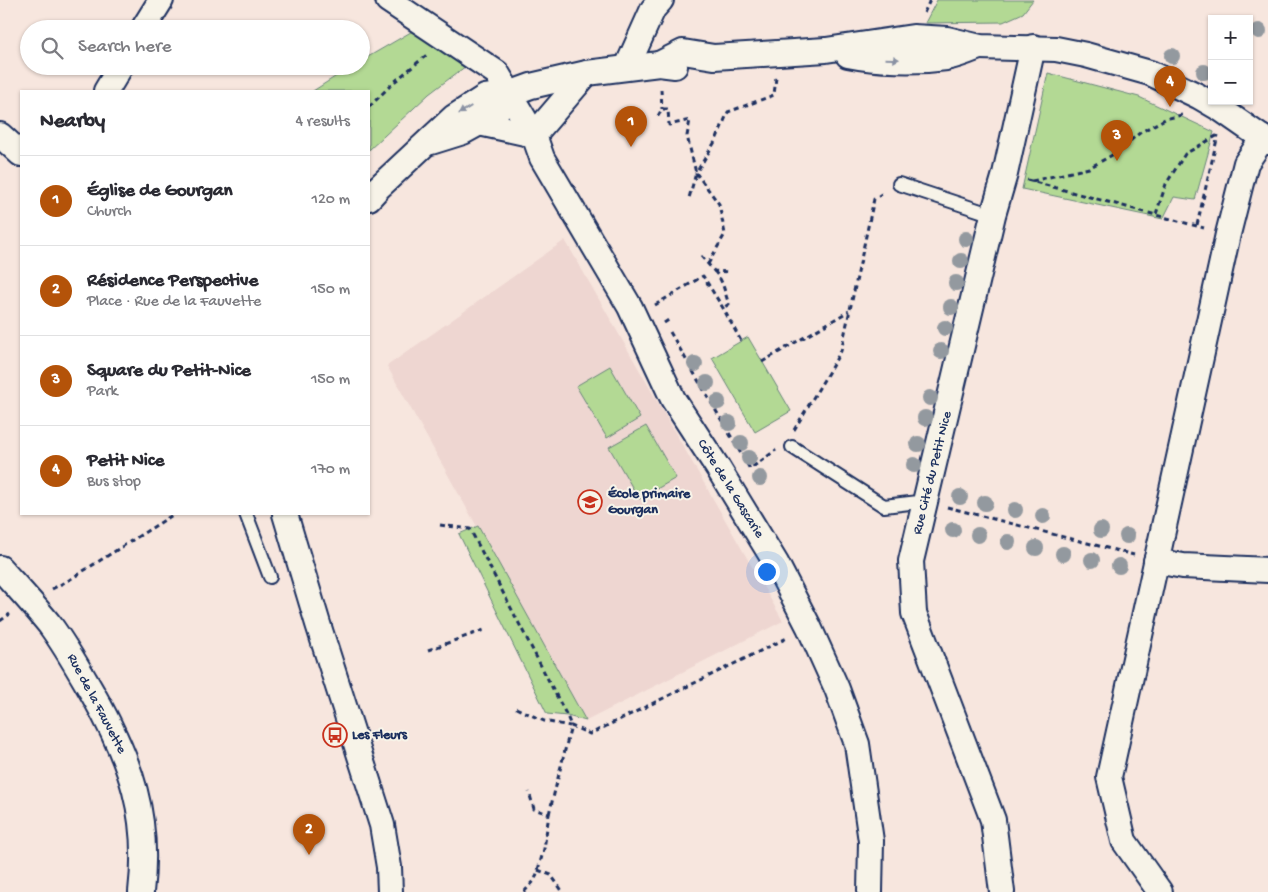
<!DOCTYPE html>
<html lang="en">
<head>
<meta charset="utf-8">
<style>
  body { margin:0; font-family:"Gochi Hand",sans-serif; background:#f2f2f3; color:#2b2b33 }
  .controls { position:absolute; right:15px; top:15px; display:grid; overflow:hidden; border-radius:0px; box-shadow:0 1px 4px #0004 }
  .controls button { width:45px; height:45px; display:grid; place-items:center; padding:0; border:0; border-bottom:1px solid #e1e1e2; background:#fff; color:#2b2b33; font:25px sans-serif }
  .you { position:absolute; left:766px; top:571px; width:18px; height:18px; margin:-12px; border:4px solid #fff; border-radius:50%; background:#1a73e8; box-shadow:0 0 0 8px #1a73e833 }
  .badge { display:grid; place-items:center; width:32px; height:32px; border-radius:50%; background:#b45309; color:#fff; font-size:16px; font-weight:700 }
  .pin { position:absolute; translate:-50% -41px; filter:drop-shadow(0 1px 2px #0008) }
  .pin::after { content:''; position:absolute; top:26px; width:18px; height:15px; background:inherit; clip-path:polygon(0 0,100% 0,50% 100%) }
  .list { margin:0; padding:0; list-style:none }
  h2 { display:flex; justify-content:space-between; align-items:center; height:65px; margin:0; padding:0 20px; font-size:21px }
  h2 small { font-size:16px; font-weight:400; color:#7c7c81 }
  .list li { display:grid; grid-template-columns:32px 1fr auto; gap:15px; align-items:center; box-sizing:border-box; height:90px; padding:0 20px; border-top:1px solid #e1e1e2 }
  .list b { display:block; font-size:19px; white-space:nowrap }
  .list p { margin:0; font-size:16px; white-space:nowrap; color:#7c7c81 }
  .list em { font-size:16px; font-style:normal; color:#7c7c81 }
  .icon { flex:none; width:28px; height:28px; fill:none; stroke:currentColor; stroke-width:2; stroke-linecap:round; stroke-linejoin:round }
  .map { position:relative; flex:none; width:1268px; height:892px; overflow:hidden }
  .search { position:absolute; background:#fff; box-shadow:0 1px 4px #0004; left:20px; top:20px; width:350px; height:55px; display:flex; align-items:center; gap:12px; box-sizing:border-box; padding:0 18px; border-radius:28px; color:#7c7c81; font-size:19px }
  .panel { position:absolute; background:#fff; box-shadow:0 1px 4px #0004; left:20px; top:90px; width:350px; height:425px; border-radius:0px }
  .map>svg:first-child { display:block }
  .built { fill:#eed6d1 }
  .green { fill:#b3d994; stroke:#678479 }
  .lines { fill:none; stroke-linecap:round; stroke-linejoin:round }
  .service-casing { stroke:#1b2f5e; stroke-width:16 }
  .minor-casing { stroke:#1b2f5e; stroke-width:28 }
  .path { stroke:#1b2f5e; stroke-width:3; stroke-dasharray:5 4; stroke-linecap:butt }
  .service { stroke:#f7f3e8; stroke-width:12 }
  .minor { stroke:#f7f3e8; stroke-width:24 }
  .tree { fill:#93999f }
  .oneway { fill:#8991a3 }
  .labels { text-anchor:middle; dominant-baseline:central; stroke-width:4; stroke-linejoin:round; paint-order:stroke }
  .street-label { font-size:14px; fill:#1b2f5e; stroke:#f7f3e8 }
  .poi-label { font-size:14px; font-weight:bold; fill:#1b2f5e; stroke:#f7f3e8; text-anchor:start }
</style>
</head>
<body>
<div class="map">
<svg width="1268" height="892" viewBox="0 0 1268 892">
  <rect width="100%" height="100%" fill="#f7e6de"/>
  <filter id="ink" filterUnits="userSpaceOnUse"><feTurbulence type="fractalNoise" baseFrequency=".02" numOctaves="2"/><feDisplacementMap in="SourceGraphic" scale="10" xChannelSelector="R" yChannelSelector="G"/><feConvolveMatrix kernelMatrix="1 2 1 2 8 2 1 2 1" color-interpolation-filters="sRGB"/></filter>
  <g filter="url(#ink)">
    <path class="built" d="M565,240l218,381 -197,100 -199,-355z"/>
    <g class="green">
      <path d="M937,0h96l-10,13 -20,9 -78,1z"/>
      <path d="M416,29l50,37 -37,28 -60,56v-59h-56l39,-25h9v-5z"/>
      <path d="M1048,73l91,24 75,35 -19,68 -21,-3 -11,22 -141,-30z"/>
      <path d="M748,337l43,74 -36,21 -43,-74z"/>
      <path d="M610,366l30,52 -33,20 -31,-52z"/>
      <path d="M646,426l30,52 -37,21 -30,-52z"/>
      <path d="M478,526l108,195 -19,-5 -20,-2 -88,-180z"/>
    </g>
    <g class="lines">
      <g class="service-casing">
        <g id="service">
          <path d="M899,184l94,31"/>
          <path d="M792,447l92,59 43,-5"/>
          <path d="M246,514l24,63"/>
        </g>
      </g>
      <g class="minor-casing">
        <g id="minor">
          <path d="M388,0l109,73 37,62 8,23 88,149 43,92 45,69 58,95 33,64 28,62 20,55 14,97 -1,51"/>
          <path d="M143,29l18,-29"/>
          <path d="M848,55c29,6 68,7 98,3 11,-2 23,-7 33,-11"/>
          <path d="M659,64l24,-12 31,5 112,-7 87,-13 34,2 33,8 76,2 30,6 64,18 48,23 24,14 46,32"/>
          <path d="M627,67l26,-58 8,-9"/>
          <path d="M106,91l15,-25"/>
          <path d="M479,123l55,12"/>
          <path d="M0,135l21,19"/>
          <path d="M534,135l53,-62"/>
          <path d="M431,142l32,-10 31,-17 15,-21"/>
          <path d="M369,198l10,-11 75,-70 31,-20 24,-3 22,-8 56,-13 72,-9 16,2"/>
          <path d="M285,514l33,110 64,201 7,42 1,25"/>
          <path d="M1156,561l27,5 85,4"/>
          <path d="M0,568c17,19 34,37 50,57 17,23 30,47 44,71 37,66 56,120 47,196"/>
          <path d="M1002,892l-9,-72 -79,-207 -3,-52 82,-346 12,-41 28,-127"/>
          <path d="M1160,892l-36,-51 -15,-64 119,-543 18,-71 17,-25"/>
        </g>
      </g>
      <g class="path">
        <path d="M924,13l6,-13"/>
        <path d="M661,89l1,20"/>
        <path d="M369,107l24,-24 35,-29"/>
        <path d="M658,116l4,-7h6l1,16 21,-5 -3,16 9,37 -7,25"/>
        <path d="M1027,180l177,48"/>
        <path d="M1032,181l57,-13 25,-14 27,-22 24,-13 17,-4"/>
        <path d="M1156,214l10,-30 19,-30 33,-19"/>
        <path d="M1197,225l21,-90"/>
        <path d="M701,256l13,15 14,1"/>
        <path d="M708,264l17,-30 -6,-30 -23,-31 20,-33 12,-28 46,-17 2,-18"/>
        <path d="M714,271c10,10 10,21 15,33l-6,4"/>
        <path d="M655,305l48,-29 20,32 18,33"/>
        <path d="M664,323l6,-4"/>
        <path d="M670,332l80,137 26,-19"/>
        <path d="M762,362l87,-51"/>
        <path d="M794,430l47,-79 33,-152 9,-6"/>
        <path d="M947,507l187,48"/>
        <path d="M440,525l30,4 97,187 4,10"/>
        <path d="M52,589l17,-9 105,-66"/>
        <path d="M0,621l10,-7"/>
        <path d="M428,650l56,-20"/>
        <path d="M516,708l28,13 26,5"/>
        <path d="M549,814l22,-88 19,8 199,-97"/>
        <path d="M538,870l13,5 12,17"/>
        <path d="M524,892l11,-12 9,-31 5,-35 -15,-5 -5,-17"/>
      </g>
      <use href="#service" class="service"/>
      <use href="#minor" class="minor"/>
    </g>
    <g class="tree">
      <circle cx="1259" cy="31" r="8"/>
      <circle cx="1172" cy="56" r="8"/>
      <circle cx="1204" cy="72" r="8"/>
      <circle cx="966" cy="239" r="8"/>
      <circle cx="961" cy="261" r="8"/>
      <circle cx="956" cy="283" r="8"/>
      <circle cx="951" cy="307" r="8"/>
      <circle cx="945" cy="328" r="8"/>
      <circle cx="941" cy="351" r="8"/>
      <circle cx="695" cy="364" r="8"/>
      <circle cx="707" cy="383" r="8"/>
      <circle cx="930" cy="398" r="8"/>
      <circle cx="718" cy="402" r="8"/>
      <circle cx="925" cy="418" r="8"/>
      <circle cx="729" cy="423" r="8"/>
      <circle cx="741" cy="443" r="8"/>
      <circle cx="918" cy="444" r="8"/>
      <circle cx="749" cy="458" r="8"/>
      <circle cx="914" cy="465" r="8"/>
      <circle cx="760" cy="478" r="8"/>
      <circle cx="960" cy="497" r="8"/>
      <circle cx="985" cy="503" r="8"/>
      <circle cx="1015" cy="510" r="8"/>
      <circle cx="1043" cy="516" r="8"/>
      <circle cx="953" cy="530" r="8"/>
      <circle cx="1101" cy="530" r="8"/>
      <circle cx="978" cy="535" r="8"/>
      <circle cx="1127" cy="536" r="8"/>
      <circle cx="1008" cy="542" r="8"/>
      <circle cx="1036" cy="548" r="8"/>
      <circle cx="1063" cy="554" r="8"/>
      <circle cx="1092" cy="560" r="8"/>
      <circle cx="1119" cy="566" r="8"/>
    </g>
    <defs><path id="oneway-solid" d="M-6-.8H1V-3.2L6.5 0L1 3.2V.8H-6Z" transform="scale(1.25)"/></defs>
    <g class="oneway">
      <use href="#oneway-solid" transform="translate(892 59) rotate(2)"/>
      <use href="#oneway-solid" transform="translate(465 110) rotate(148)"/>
    </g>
  </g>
  <defs>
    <g id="school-ring" transform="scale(1.25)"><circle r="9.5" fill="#f7f3e8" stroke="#c8321e" stroke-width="1.5"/><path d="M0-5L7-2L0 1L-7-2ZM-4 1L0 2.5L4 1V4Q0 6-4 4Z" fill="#c8321e"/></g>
    <g id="bus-ring" transform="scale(1.25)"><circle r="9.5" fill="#f7f3e8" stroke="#c8321e" stroke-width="1.5"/><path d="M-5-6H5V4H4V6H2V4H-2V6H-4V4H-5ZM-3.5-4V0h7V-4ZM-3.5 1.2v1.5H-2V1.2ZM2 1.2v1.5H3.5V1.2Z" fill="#c8321e"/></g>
  </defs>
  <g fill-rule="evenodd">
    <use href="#school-ring" x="590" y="502"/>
    <use href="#bus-ring" x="335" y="735"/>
  </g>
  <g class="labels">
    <g class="street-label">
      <text transform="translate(933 473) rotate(-76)">Rue Cité du Petit Nice</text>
      <text transform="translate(730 489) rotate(58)">Côte de la Gascarie</text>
      <text transform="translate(96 704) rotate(62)">Rue de la Fauvette</text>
    </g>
    <g class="poi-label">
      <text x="608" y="494">École primaire<tspan x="608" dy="16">Gourgan</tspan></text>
      <text x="352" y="735">Les Fleurs</text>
    </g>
  </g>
</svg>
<div class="controls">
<button>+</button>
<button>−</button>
</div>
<div class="you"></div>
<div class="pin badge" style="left:631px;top:147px">1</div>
<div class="pin badge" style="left:309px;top:855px">2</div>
<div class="pin badge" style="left:1117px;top:161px">3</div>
<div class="pin badge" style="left:1170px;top:107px">4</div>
<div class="search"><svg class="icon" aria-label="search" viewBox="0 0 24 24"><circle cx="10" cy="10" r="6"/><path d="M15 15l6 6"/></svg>Search here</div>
<section class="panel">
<h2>Nearby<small>4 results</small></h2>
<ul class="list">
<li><span class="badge">1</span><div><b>Église de Gourgan</b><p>Church</p></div><em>120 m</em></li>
<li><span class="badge">2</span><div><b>Résidence Perspective</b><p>Place · Rue de la Fauvette</p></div><em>150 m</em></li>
<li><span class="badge">3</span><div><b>Square du Petit-Nice</b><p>Park</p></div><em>150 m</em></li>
<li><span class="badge">4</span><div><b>Petit Nice</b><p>Bus stop</p></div><em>170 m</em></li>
</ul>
</section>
</div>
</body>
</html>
